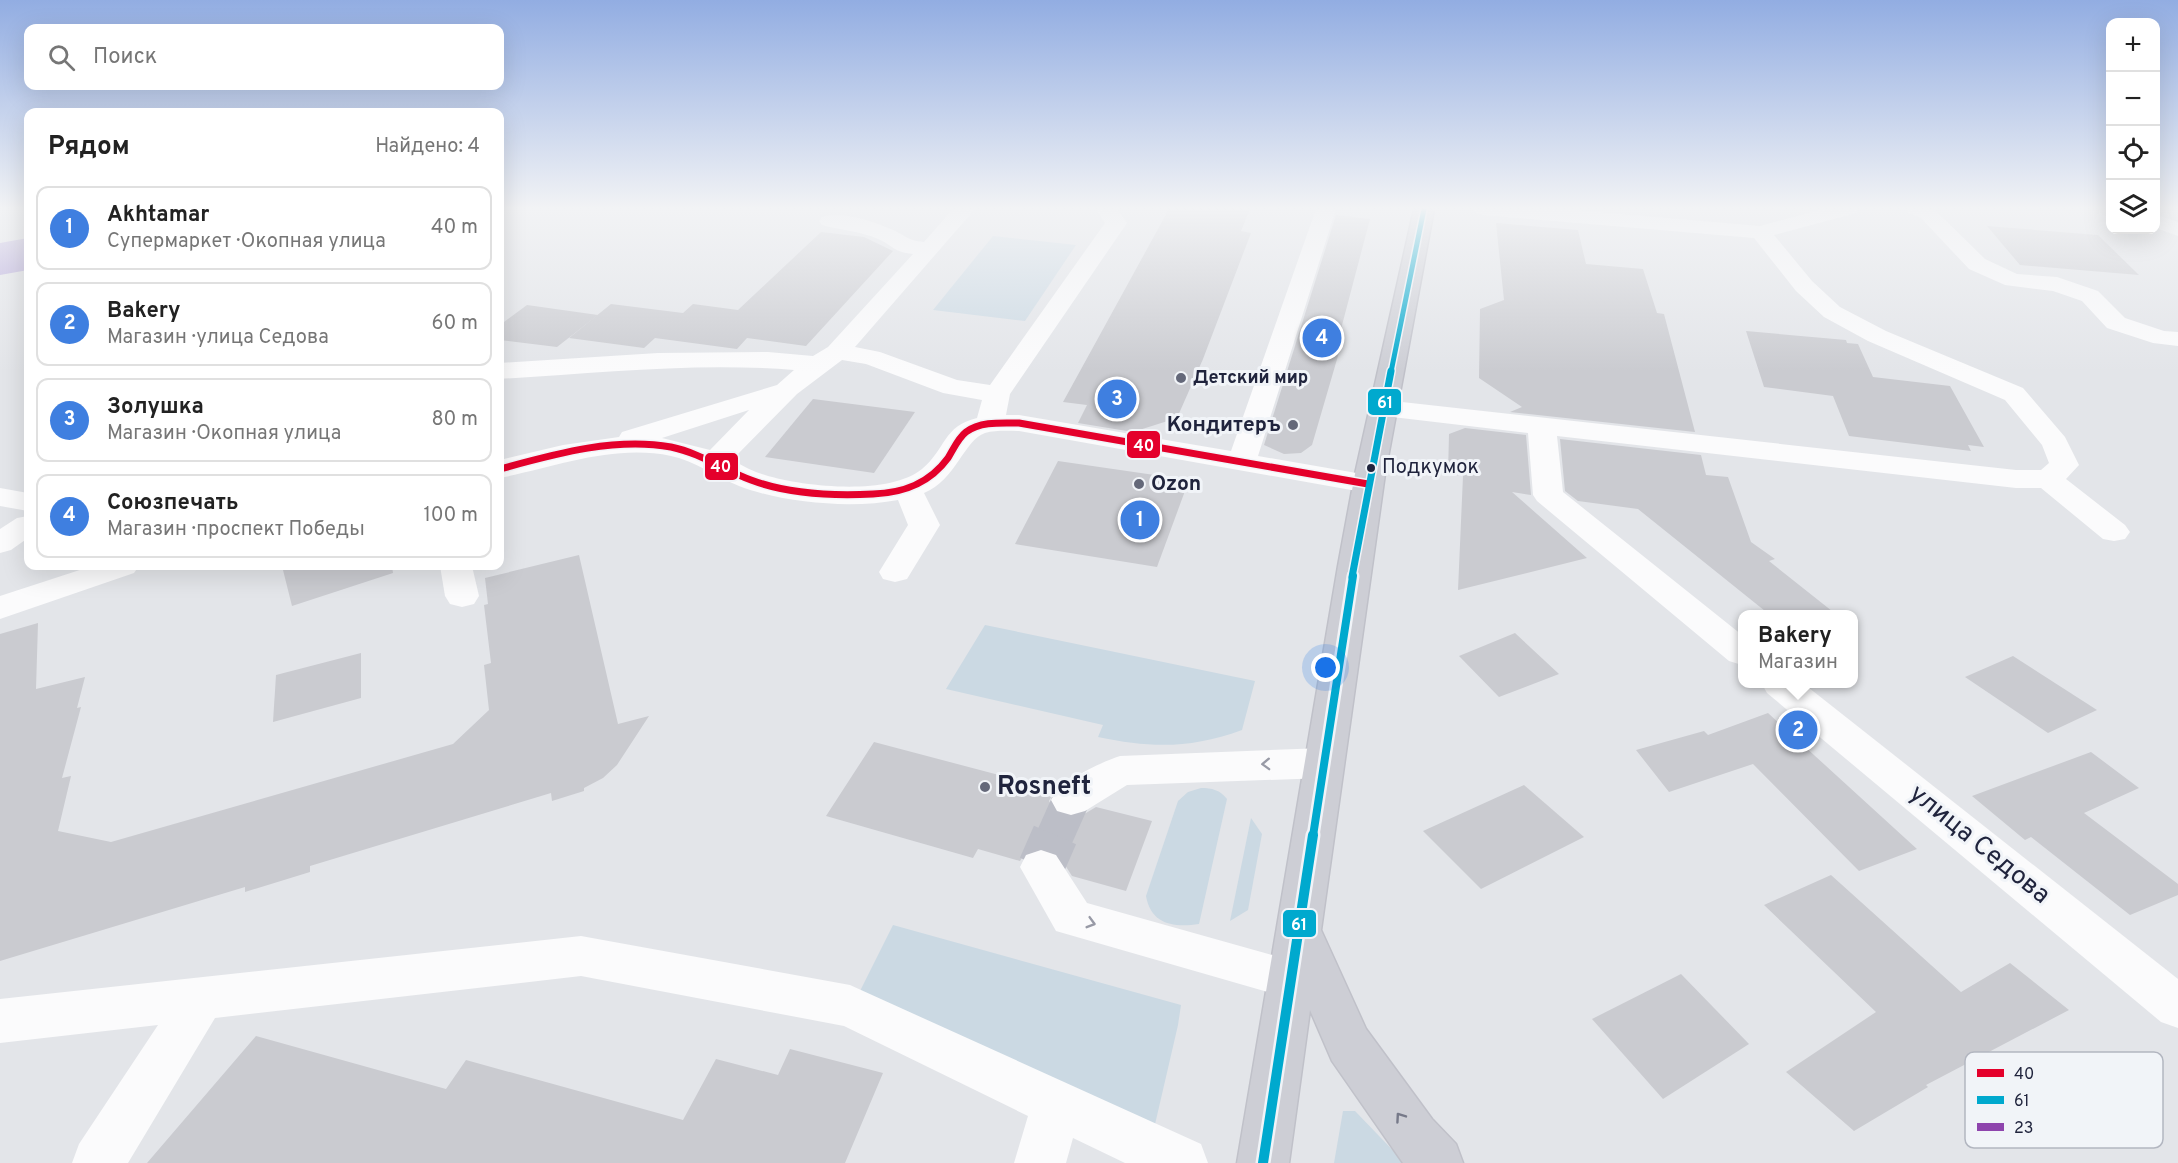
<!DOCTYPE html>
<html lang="ru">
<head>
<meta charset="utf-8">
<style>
  body { margin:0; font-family:Overpass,sans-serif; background:#f6f6f6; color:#222 }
  .controls { position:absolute; right:18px; top:18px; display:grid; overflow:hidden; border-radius:12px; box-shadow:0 6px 24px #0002 }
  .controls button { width:54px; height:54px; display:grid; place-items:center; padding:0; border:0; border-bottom:2px solid #e0e0e0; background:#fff; color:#222; font:30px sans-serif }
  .you { position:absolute; left:1326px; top:668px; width:21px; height:21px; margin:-15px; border:4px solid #fff; border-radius:50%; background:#1a73e8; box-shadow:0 0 0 9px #1a73e833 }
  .badge { display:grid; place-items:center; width:39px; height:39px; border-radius:50%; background:#b45309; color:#fff; font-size:20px; font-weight:700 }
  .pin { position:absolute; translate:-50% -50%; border:3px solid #fff; box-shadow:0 2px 6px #0006 }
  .popup { position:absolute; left:1738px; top:610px; width:120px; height:78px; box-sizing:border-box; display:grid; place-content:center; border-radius:12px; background:#fff; filter:drop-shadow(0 2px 4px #0005); font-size:20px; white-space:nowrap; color:#767676 }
  .popup b { font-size:22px; color:#222 }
  .popup::after { content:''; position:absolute; left:50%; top:100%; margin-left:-12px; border:12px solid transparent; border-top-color:#fff }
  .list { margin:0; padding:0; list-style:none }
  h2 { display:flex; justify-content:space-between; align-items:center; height:78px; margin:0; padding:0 24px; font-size:26px }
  h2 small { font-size:20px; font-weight:400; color:#767676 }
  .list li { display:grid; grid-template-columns:39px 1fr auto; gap:18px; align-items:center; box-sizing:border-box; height:84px; margin:0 12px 12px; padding:0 12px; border:2px solid #e0e0e0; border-radius:12px }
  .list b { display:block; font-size:22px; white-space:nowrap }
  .list p { margin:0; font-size:20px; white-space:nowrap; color:#767676 }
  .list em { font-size:20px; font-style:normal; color:#767676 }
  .icon { flex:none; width:33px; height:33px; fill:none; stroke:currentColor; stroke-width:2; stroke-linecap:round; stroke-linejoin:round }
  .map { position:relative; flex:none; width:2178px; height:1163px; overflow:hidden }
  .search { position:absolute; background:#fff; box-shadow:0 6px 24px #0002; left:24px; top:24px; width:480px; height:66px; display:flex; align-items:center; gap:15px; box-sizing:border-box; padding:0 21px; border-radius:12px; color:#767676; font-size:22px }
  .panel { position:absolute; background:#fff; box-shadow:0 6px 24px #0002; left:24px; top:108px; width:480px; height:462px; border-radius:12px }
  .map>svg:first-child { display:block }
  .green { fill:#cbd9e3 }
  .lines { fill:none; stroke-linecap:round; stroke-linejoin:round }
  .river { fill:#b1a2da; fill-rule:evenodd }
  .building { fill:#cacbd0 }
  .minor-tunnel-far1 { stroke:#bcbec7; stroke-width:37; stroke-dasharray:37 19; stroke-linecap:butt }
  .minor-tunnel { stroke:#bcbec7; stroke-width:46; stroke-dasharray:46 23; stroke-linecap:butt }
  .major-casing { stroke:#c0c1c9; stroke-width:3 }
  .minor { fill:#fbfbfc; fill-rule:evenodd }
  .major { fill:#cdced5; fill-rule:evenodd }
  .bus-1-casing { stroke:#f1f4f8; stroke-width:10 }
  .bus-2-far3-casing { stroke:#f1f4f8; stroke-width:8 }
  .bus-2-far2-casing { stroke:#f1f4f8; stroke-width:10 }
  .bus-2-far1-casing { stroke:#f1f4f8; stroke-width:13 }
  .bus-2-casing { stroke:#f1f4f8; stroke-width:15 }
  .bus-1 { stroke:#e4002b; stroke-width:7 }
  .bus-2-far3 { stroke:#00a9ce; stroke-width:5 }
  .bus-2-far2 { stroke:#00a9ce; stroke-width:7 }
  .bus-2-far1 { stroke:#00a9ce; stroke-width:8 }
  .bus-2 { stroke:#00a9ce; stroke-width:10 }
  .oneway { stroke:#989aa6 }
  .oneway2 { stroke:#767989 }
  .poi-dot { fill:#646879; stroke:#f1f4f8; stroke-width:2 }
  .bus-dot { fill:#20243d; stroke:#f1f4f8; stroke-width:2 }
  .labels { text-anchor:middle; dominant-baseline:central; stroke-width:6; stroke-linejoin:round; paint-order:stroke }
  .far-poi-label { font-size:18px; font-weight:bold; fill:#20243d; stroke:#f1f4f8; text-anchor:start }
  .bus-label { font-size:20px; fill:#20243d; stroke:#f1f4f8; text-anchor:start }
  .poi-label { font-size:21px; font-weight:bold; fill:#20243d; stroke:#f1f4f8; text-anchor:end }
  .near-poi-label { font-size:26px; font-weight:bold; fill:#20243d; stroke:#f1f4f8; text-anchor:start }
  .near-street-label { font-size:26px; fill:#20243d; stroke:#f1f4f8 }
  .key { fill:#f1f4f8; stroke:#b2b6c0; stroke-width:1.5 }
  .key-label { font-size:16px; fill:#20243d }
  .line-badge { stroke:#f1f4f8; stroke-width:2 }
  .badge-label { font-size:16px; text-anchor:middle; font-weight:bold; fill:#fff }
</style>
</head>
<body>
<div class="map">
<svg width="2178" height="1163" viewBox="0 0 2178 1163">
  <rect width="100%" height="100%" fill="#e3e5e9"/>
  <g class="green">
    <path d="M993,236l83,9 -51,76 -92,-11z"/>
    <path d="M985,625l270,56 -13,49c-52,19 -91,18 -144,7l5,-12 -157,-36z"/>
    <path d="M1201,788c11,0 19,2 26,11l-28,125c-26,4 -48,0 -53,-28l32,-95 10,-9z"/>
    <path d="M1251,818l11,16 -14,76 -18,11z"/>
    <path d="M893,925l288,80 -3,20 -25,108 -294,-140z"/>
    <path d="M1343,1111h12l50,52h-71z"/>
  </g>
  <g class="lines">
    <path class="river" d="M28,238v32l-28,5v-32z"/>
  </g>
  <g class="building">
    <path d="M1169,209h81l-9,22 10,2 -48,126 -26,59 -44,14 -55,-9 9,-18 -24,-3z"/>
    <path d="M1336,215l34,4 -34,129 4,1 -28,96 -11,8 -17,1 -20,-9z"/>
    <path d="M1496,223l82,7 8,34 57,5 14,44 7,1 31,118 -185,-20 12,-5 -43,-29 1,-69 24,-9z"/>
    <path d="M1987,226l111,9 41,40 -119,-10z"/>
    <path d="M821,232l43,5 29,14 -87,95 -59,-8 -10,11 -82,-11 -11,10 -75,-10 42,-34 72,9 10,-9 45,6z"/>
    <path d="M527,305l71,10 -41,32 -57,-7v-15z"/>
    <path d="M1746,331l100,9 1,3 11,1 15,33 77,9 34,61 -16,-2 3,6 -122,-15 -16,-40 -69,-9z"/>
    <path d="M813,399l102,13 -41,61 -109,-16z"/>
    <path d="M1465,428l61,7 5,60 -19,-3 75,66 -129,32 5,-114 -15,-2 1,-40z"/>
    <path d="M1560,439l141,16 5,20 22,2 23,65 24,17 -6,2 68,54h-67l-132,-106 -60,-8 -13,-10z"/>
    <path d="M1058,461l131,19 -32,87 -142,-23z"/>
    <path d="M579,555l39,169 31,-8 -32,49 -14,13 -19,10v3l-32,10 -1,-8 -241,73v6l-65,20v-5l-245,74v-327l38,-11 -2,66 49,-12 -8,31 4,-1 -19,71 9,-2 -13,55 53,11 342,-98 36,-34 -5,-45 7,-2 -7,-58 4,-1 -3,-26z"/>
    <path d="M282,566h110l1,7 -101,33z"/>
    <path d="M1515,633l44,41 -60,23 -40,-41z"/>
    <path d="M361,653v45l-88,24 3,-47z"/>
    <path d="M2013,656l84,54 -49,23 -83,-56z"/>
    <path d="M1768,713l149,136 -58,22 -106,-107 -84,28 -33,-42 68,-19 4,4z"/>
    <path d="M874,742l140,37 -3,5 41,11 -3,6 6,11 15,5 16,-4 10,-6 56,14 -26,70 -54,-15 -14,-22 -16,-6 -17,5 -5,8 -42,-12 -5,9 -147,-42z"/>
    <path d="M2091,752l48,36 -55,25 94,71v11l-48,20 -99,-78 -6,3 -53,-44z"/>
    <path d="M1524,785l60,52 -103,52 -58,-58z"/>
    <path d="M1831,875l130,117 49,-29 59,47 -143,75 2,2 -74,44 -68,-59 90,-60 -112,-107z"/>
    <path d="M1681,974l68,70 -86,55 -71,-80z"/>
    <path d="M256,1036l190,53 20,-29 217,60 33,-61 62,16 12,-26 93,24 -38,90h-698z"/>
  </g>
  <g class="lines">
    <path class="minor-tunnel-far1" d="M1055,836l16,-36"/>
    <path class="minor-tunnel" d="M1041,867l14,-32"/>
    <g class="major-casing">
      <path id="major" d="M1414,209h20l-49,265 -64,456 45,99 66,90 24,25 7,19h-60l-71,-102 -22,-51 -21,153h-52l101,-597 17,-92z"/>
    </g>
    <g class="minor">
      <path d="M953,209h22l-120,138 25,5 77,28 33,5 115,-162 -9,-14h21l10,14 -117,171 -4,21h13l212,36 85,-242h20l-78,247 110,19 11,3 4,6 -4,6 -11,3 -349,-62c-11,0 -23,-1 -34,2 -21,7 -29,47 -61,60l16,32 -33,54 -12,3 -12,-3 -4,-7 29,-47 -10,-25c-47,9 -115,3 -159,-14 -23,-9 -44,-25 -68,-30 -58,-12 -115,11 -171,22v-18l63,-15 56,-8 3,-5 155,-47 17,-15c-97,-8 -197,3 -294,9v-16l158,-10 110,-1 45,4 15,-9 85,-93c-20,-2 -19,-8 -35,-15 -18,-8 -38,-9 -56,-14l-3,-4 3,-4c20,-6 52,4 71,13 14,6 13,10 31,12zM842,360l24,4 77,29 39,7 -5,18c-34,8 -31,31 -55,51 -33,27 -118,18 -157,6 -11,-3 -22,-9 -33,-15l65,-66zM749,410l-39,40 -48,-12z"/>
      <path d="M1473,209h89l198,17 63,-17h36l-3,4 -82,22 38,46 28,26 46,24 137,57 42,49 14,28 -13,14 59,46 5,7 -5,7 -11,2 -11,-2 -62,-51h-25l-459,-52 6,56 179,143v30l-13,-4 -192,-160 -4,-6 -5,-62 -144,-17 -10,-2 -4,-6 4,-6 10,-2 632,70h25l8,-7 -7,-18 -37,-45 -137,-59 -44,-24 -28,-26 -42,-53 -271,-23 -7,-2z"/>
      <path d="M1906,209l29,1 50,49 32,15 40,3 41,14 27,27 39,13 14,1v14l-25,-3 -46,-15 -25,-27 -29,-10 -48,-6 -36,-16 -48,-51 -12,-5z"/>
      <path d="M2156,215l22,7v14l-22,-8z"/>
      <path d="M0,488l28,5v18l-28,-5z"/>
      <path d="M28,516v22l-17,12 -11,3v-24l17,-11z"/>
      <path d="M92,566h47l-5,7 -134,46v-23z"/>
      <path d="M440,566h32l7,30 -5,8 -12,3 -12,-3 -5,-8z"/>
      <path d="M1762,684h42l374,295v49l-17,-6 -394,-329z"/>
      <path d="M1324,748l14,5 6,10 -6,10 -14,5 -197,7 -42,26 -14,4 -14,-4 -6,-11c10,-19 48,-37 69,-44z"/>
      <path d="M1041,850l15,5 31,48 221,62 7,14 -7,14 -16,6 -236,-68 -36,-64 6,-12z"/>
      <path d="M581,936l269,49 351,159 7,19h-83l-52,-25 -7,25h-52l14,-47 -184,-90 -263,-50 -366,42 -87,145h-56l7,-19 79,-119 -158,18v-44z"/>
    </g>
    <use href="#major" class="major"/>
    <g class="bus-1-casing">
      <path id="bus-1" d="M500,469c55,-15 114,-32 171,-22 29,6 53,23 80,33 37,14 83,16 122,14 30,-1 56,-10 75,-36 5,-8 10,-20 18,-26 15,-11 36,-9 53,-9l349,61"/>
    </g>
    <g class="bus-2-far3-casing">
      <path id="bus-2-far3" d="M1391,372l33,-163"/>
    </g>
    <g class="bus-2-far2-casing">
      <path id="bus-2-far2" d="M1352,577l39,-206"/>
    </g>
    <g class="bus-2-far1-casing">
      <path id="bus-2-far1" d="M1313,836l40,-260"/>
    </g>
    <g class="bus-2-casing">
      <path id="bus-2" d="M1263,1163l50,-328"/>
    </g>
    <use href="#bus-1" class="bus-1"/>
    <use href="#bus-2-far3" class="bus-2-far3"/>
    <use href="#bus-2-far2" class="bus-2-far2"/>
    <use href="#bus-2-far1" class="bus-2-far1"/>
    <use href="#bus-2" class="bus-2"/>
  </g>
  <defs><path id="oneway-chevron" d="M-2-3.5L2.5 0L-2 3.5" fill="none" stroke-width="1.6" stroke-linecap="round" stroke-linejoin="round" transform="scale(1.5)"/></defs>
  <g class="oneway">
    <use href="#oneway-chevron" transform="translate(1266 764) rotate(178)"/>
    <use href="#oneway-chevron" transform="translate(1091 923) rotate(16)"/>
  </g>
  <use class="oneway2" href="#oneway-chevron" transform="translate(1400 1117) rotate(-125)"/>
  <linearGradient id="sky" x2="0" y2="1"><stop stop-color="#92ade2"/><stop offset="0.56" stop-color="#f2f3f5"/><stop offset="1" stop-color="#f2f3f5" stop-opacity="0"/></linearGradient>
  <rect width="2178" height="372" fill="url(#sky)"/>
  <g class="poi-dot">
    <circle cx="1181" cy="378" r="6"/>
    <circle cx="1293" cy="425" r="6"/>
    <circle cx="1139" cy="484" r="6"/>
    <circle cx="985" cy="787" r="6"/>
  </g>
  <circle class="bus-dot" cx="1371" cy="468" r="5"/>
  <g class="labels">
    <g class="far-poi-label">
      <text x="1193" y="378">Детский мир</text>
    </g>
    <g class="bus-label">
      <text x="1382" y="468">Подкумок</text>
    </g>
    <g class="poi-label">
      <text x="1281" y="425">Кондитеръ</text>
      <text x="1151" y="484" text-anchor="start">Ozon</text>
    </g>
    <g class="near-poi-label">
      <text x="997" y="787">Rosneft</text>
    </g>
    <g class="near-street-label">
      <text transform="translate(1979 845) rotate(39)">улица Седова</text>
    </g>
  </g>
  <rect x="1965" y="1052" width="198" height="96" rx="9" class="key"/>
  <rect x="1977" y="1069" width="27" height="8" fill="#e4002b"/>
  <rect x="1977" y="1096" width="27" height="8" fill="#00a9ce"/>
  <rect x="1977" y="1123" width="27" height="8" fill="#8e44ad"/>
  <g class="key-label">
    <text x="2014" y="1079">40</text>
    <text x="2014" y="1106">61</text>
    <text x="2014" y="1133">23</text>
  </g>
  <g class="line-badge">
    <rect x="1367" y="388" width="35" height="28" rx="6" fill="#00a9ce"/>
    <rect x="1126" y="430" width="35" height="29" rx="6" fill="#e4002b"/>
    <rect x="704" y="452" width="35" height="29" rx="6" fill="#e4002b"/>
    <rect x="1282" y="909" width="35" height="29" rx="6" fill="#00a9ce"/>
  </g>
  <g class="badge-label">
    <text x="1385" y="408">61</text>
    <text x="1144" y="451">40</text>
    <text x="721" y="472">40</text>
    <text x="1299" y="930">61</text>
  </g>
</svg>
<div class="controls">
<button>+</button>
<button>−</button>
<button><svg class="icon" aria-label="locate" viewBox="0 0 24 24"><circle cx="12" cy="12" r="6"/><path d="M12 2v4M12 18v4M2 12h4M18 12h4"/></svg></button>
<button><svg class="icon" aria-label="layers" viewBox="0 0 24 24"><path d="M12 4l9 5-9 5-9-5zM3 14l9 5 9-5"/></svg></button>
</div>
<div class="you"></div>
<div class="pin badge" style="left:1140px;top:520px;background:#3f7fe0">1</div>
<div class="pin badge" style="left:1798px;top:730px;background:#3f7fe0">2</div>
<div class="popup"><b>Bakery</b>Магазин</div>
<div class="pin badge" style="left:1117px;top:399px;background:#3f7fe0">3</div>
<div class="pin badge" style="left:1322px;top:338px;background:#3f7fe0">4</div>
<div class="search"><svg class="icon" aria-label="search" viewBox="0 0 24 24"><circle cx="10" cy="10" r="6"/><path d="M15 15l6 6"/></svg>Поиск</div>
<section class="panel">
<h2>Рядом<small>Найдено: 4</small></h2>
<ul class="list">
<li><span class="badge" style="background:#3f7fe0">1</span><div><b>Akhtamar</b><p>Супермаркет · Окопная улица</p></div><em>40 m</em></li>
<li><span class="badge" style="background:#3f7fe0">2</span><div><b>Bakery</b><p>Магазин · улица Седова</p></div><em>60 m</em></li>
<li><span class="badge" style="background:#3f7fe0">3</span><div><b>Золушка</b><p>Магазин · Окопная улица</p></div><em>80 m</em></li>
<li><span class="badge" style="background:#3f7fe0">4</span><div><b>Союзпечать</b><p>Магазин · проспект Победы</p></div><em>100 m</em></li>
</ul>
</section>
</div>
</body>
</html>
